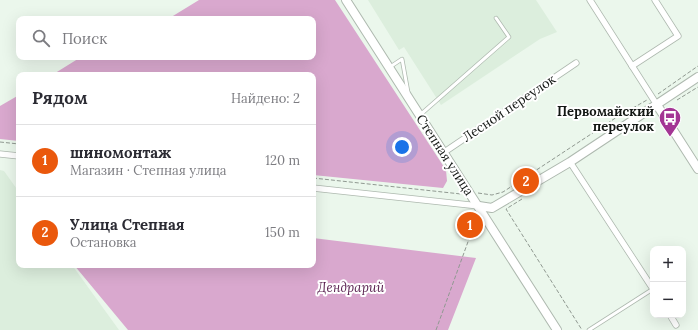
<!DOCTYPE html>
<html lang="ru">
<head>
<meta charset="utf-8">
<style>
  body { margin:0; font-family:Lora,serif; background:#f2f2f3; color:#2b2b33 }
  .controls { position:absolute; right:12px; bottom:12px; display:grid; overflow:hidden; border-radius:8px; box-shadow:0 4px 16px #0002 }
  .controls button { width:36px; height:36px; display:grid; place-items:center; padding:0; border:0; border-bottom:1px solid #e1e1e2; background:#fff; color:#2b2b33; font:20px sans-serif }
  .you { position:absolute; left:402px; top:147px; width:14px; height:14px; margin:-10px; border:3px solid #fff; border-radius:50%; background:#1a73e8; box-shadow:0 0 0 6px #1a73e833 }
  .badge { display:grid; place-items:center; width:26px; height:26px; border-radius:50%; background:#ea580c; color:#fff; font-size:13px; font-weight:700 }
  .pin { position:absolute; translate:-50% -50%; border:2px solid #fff; box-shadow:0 1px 4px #0006 }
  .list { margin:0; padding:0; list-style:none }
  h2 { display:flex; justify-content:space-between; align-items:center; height:52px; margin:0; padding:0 16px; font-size:17px }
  h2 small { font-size:13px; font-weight:400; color:#7c7c81 }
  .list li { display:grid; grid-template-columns:26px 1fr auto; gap:12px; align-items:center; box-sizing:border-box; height:72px; padding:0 16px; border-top:1px solid #e1e1e2 }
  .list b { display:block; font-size:15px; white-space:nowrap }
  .list p { margin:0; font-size:13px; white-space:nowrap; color:#7c7c81 }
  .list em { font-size:13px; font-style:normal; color:#7c7c81 }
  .icon { flex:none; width:22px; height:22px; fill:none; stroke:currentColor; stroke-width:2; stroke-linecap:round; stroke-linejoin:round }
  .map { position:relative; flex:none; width:698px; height:330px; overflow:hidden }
  .search { position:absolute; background:#fff; box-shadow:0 4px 16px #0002; left:16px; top:16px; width:300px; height:44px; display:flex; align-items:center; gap:10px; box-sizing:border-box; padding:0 14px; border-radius:8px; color:#7c7c81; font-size:15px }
  .panel { position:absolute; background:#fff; box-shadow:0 4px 16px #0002; left:16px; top:72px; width:300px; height:196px; border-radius:8px }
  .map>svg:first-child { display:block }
  .built { fill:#dceedd }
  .forest { fill:#d9a8ce }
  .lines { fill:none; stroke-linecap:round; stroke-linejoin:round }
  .lane-casing { stroke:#aeb9af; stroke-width:4.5 }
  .street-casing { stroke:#aeb9af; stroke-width:7 }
  .secondary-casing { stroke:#aeb9af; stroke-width:10 }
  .path { stroke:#909991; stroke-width:1; stroke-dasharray:4 2; stroke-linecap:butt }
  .lane { stroke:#fff; stroke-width:3 }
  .street { stroke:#fff; stroke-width:5.5 }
  .secondary { stroke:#fff; stroke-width:8 }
  .labels { text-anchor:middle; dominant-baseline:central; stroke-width:4; stroke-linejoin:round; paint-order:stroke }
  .street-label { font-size:13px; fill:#131714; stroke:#fff }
  .poi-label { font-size:13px; font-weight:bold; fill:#131714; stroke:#fff; text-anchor:end }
  .park-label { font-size:13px; font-style:italic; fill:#581f4f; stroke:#fff }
</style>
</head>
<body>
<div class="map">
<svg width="698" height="330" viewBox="0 0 698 330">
  <rect width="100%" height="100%" fill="#ebf7ec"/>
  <g class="built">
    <path d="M368,0h168l21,32 -17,7 -99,66 -37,-58 -5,3z"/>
    <path d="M0,170l4,1 15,21v73h53l47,65h-119z"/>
  </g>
  <g class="forest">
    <path d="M199,0h136l111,170 1,11 -4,7 -130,-13v-100h-261l29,-18h232v-38h-145z"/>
    <path d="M19,95v46l-19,-2v-33z"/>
    <path d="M313,238l163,20 -28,72h-320l-54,-65h239z"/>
  </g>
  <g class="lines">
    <g class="lane-casing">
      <g id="lane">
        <path d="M390,67l12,-8 6,33"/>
        <path d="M420,115l89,-78 -13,-19"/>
        <path d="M589,330l64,-41"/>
      </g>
    </g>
    <g class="street-casing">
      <g id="street">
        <path d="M590,0l67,105"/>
        <path d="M632,66l46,-30 -23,-36"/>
        <path d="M443,153l133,-90"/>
        <path d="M0,154l19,2"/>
        <path d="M570,162l83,127"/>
        <path d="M313,188l166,18"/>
        <path d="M670,315l6,10"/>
      </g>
    </g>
    <g class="secondary-casing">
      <g id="secondary">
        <path d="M346,0l211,330"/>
        <path d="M657,105l41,64"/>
        <path d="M479,206l13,2 78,-46 128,-85"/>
      </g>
    </g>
    <g class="path">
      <path d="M658,94l40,-28"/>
      <path d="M677,100l21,-13"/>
      <path d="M0,142l19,2"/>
      <path d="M313,178l148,16"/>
      <path d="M478,193l14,2 11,-3 114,-75 30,-17"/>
      <path d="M522,199l-16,10 76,121"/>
      <path d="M436,330l33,-91 15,-9"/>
    </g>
    <use href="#lane" class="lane"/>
    <use href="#street" class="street"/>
    <use href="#secondary" class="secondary"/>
  </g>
  <defs>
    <g id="bus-pin" transform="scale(1.15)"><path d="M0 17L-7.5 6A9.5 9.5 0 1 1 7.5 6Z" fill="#a33594" stroke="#fff"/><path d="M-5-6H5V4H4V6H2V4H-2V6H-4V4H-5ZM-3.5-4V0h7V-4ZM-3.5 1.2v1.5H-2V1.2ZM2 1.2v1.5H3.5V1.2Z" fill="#fff"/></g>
  </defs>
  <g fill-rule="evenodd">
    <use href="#bus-pin" x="670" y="118"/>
  </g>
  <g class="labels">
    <g class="street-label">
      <text transform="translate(509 108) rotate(-34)">Лесной переулок</text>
      <text transform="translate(445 155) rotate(57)">Степная улица</text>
    </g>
    <g class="poi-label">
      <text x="654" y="111">Первомайский<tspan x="654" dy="15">переулок</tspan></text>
    </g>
    <g class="park-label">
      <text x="351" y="287">Дендрарий</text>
    </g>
  </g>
</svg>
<div class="controls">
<button>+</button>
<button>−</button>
</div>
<div class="you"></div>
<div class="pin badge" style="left:470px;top:225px">1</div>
<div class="pin badge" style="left:526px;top:181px">2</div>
<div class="search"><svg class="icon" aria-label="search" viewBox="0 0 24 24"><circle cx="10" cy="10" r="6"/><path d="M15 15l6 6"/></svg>Поиск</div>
<section class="panel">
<h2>Рядом<small>Найдено: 2</small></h2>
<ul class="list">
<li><span class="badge">1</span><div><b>шиномонтаж</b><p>Магазин · Степная улица</p></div><em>120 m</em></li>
<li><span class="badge">2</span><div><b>Улица Степная</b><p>Остановка</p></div><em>150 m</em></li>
</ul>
</section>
</div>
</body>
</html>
